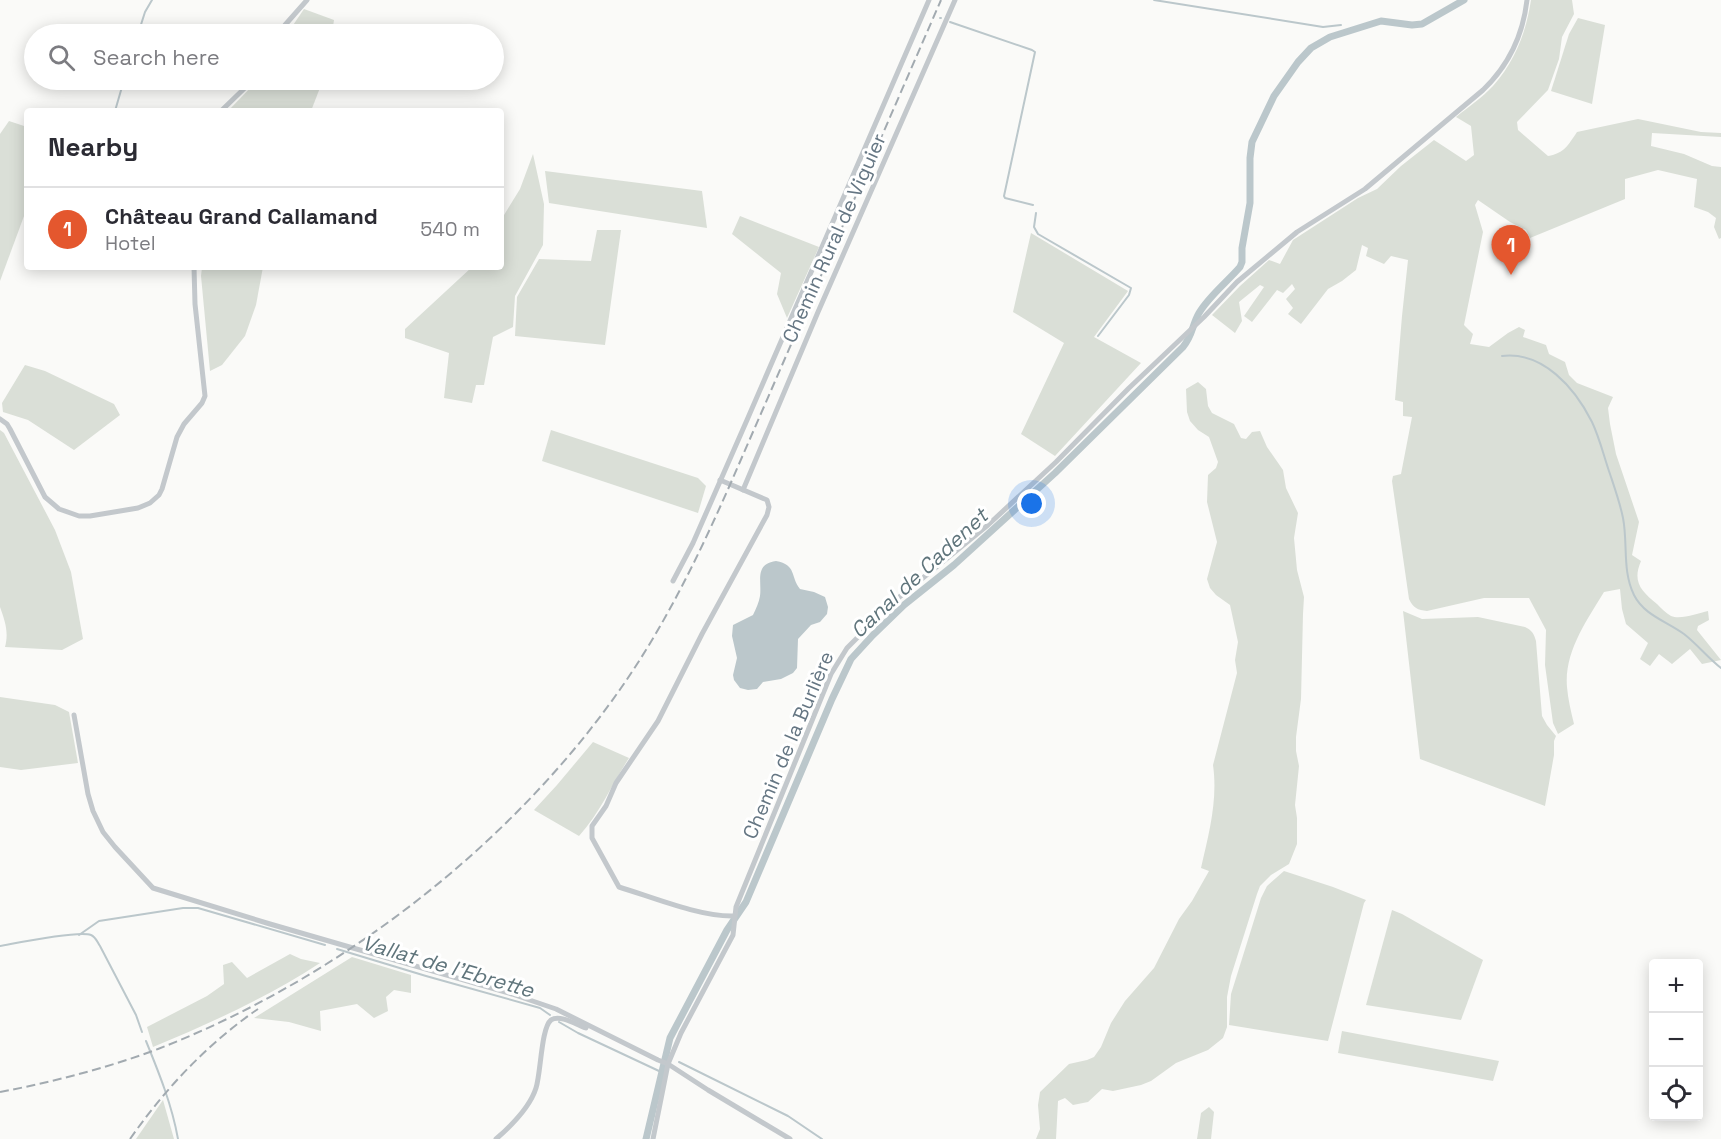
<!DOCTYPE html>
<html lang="en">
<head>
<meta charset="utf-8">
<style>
  body { margin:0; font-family:"Space Grotesk",sans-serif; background:#f2f2f3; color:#2b2b33 }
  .controls { position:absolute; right:18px; bottom:18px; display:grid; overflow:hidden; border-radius:6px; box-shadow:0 3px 15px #0003 }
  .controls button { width:54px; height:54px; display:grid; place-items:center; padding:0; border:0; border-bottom:2px solid #e1e1e2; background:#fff; color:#2b2b33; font:30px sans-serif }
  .you { position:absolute; left:1032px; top:504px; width:21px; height:21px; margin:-15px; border:4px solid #fff; border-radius:50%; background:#1a73e8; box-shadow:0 0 0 9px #1a73e833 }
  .badge { display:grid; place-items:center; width:39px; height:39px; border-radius:50%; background:#e4572e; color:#fff; font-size:20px; font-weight:700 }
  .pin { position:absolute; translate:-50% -50px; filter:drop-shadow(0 2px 3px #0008) }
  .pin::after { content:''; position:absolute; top:32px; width:21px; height:18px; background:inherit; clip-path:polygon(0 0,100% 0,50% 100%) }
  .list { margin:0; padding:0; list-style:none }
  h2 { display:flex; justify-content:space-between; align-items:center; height:78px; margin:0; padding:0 24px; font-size:26px }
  h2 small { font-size:20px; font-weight:400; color:#7c7c81 }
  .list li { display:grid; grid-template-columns:39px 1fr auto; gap:18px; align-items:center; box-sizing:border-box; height:84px; padding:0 24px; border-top:2px solid #e1e1e2 }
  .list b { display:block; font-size:22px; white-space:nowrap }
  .list p { margin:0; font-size:20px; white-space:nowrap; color:#7c7c81 }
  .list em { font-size:20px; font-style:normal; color:#7c7c81 }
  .icon { flex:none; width:33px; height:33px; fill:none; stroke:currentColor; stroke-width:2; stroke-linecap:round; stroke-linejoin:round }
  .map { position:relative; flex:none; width:1721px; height:1139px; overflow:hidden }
  .search { position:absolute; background:#fff; box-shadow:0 3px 15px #0003; left:24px; top:24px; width:480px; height:66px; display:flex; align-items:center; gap:15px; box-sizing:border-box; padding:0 21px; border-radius:33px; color:#7c7c81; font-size:22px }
  .panel { position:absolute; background:#fff; box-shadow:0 3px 15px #0003; left:24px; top:108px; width:480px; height:162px; border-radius:6px }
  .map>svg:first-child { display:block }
  .green { fill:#dadfd7 }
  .water { fill:#bbc7cb }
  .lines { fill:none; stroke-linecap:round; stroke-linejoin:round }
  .stream { stroke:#bbc7cb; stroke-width:2 }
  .canal { stroke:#bbc7cb; stroke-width:7 }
  .street { stroke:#c3c8cc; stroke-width:5 }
  .rail { stroke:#a2aab0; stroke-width:2; stroke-dasharray:9 4.5; stroke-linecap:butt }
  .labels { text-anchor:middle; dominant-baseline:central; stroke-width:6; stroke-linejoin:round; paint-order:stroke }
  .street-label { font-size:20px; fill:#657683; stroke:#fff }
  .water-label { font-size:21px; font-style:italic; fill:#60757c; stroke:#fff }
</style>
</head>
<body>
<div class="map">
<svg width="1721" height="1139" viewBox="0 0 1721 1139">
  <rect width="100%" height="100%" fill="#fafaf8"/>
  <g class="green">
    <path d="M1531,0h41l2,14 -12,23 -3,22 -11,31 -31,32 1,8 30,26c17,-3 20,-11 29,-24l61,-13 63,13 20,1v4l-69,-4 -1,13 33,8 28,12 9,1v71l-2,1 -5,-12 2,-9 -8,-6 -14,-5 3,-28 -39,-9 -33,9v20l-95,39 -4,-8 -16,-8 -32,-22 -3,5 8,27 -19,93 9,9 -3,10 19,3 19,-14 11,-6 6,3 -2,7 23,8 3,9 16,8 4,13 8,8 36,14 -5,11 2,16 6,30 23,68 -7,33 9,6c-9,21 0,30 16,43 4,4 9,9 14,12 10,4 27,-3 37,-5l1,9 -11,6 -1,4 24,30 -19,4 -12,-15 -18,15 -13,-10 -9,12 -10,-7 8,-16 -22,-19 -4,-15 -2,-20 -16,3c-17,28 -40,60 -37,95 1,12 4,25 7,37l-16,10 -5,-11 -8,-58 1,-35 -17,-32h-45l-57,13c-9,-1 -14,-3 -18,-12l-17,-118 1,-5 8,-2 11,-57 -9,-1v-14l-8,-2 7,-84 6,-56 -17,-4 -7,8 -18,-8 2,-8 -6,-3 -6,25 -14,11 -14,8 -27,35 -13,-10 5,-6 -7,-9 9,-10 -3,-5 -9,9 -6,-3 -25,32 -8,-6 20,-29 -4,-2 -21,17 3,19 -7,12 -23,-18 28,-29 29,-26 11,4 13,-24 65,-42 19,-9 24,-23 33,-26 32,21 8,-6 -3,-29 -15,-9c12,-10 26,-19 37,-31 22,-25 33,-53 38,-86z"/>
    <path d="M304,9l30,11 -2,14h-45z"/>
    <path d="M1578,18l27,7 -13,79 -41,-13 18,-57z"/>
    <path d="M258,80h65l-12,31h-83z"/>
    <path d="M9,121l18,6v81l-27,73v-147z"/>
    <path d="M533,154l11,50 -1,41 -28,51 -2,31 -20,10 -9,48h-8l-4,18 -28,-5 5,-45 -44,-15v-9l67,-62h29v-47l19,-31z"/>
    <path d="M545,171l157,20 5,37 -158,-25z"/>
    <path d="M740,216l79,31 -32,71 -10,-24 4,-21 -49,-39z"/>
    <path d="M597,230h24l-16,115 -90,-9 2,-39 22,-38 52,2z"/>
    <path d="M1031,233l97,58 -34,46 47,26 -86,93 -34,-22 43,-91 -51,-31z"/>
    <path d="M202,267h61l-7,38 -11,31 -23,29 -12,6 -9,-95z"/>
    <path d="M25,365l20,6 69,33 6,11 -46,35 -46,-30 -25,-8 -1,-9z"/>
    <path d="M1198,382l8,7 2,17 4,7 22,11 7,14 5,1 6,-7 8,-1 7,16 16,23 3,18 12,25 -4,25 3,32 7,27 -1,17 -2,85 -5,38v14l3,15 -4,39 2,13v26l-8,20 -18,11 -11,11 -3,8 -26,82 -4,21v30l-4,11 -15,12 -32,13 -25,18 -10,4 -28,6 -11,-2 -14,13 -15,3 -8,-7 -7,3 -2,38h-20l4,-10 -2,-24 2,-13 29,-28 18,-4 7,-3 7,-10 10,-24 14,-22 29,-33 25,-49 13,-18 17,-30 -8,-3c8,-35 17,-68 12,-103l24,-92 -2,-13 3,-18 -8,-37 -14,-10 -6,-7 -3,-9 10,-37 -10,-40 1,-27 8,-7 2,-6 -9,-25 -11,-7 -8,-9 -3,-9 -1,-23z"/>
    <path d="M0,430l4,3 51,97 16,42 12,67 -21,11 -57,-3c4,-15 0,-26 -5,-40z"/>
    <path d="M551,430l147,48 8,8 -8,27 -156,-52z"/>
    <path d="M1403,611l19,8 56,-2 47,10c7,3 9,7 11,14l6,75 5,9 9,11 -2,5v14l-9,51 -125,-47z"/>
    <path d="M0,697l55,8 14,7 9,51 -57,7 -21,-3z"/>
    <path d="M593,742l36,16c-17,26 -29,55 -50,78l-45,-26 23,-25z"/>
    <path d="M1284,871l49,16 33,13 -2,3 -36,138 -99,-16 2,-31 30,-96 6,-12z"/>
    <path d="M1392,910l10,4 81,46 -22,60 -95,-15z"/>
    <path d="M290,954l11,5 19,4c-52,34 -109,60 -167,84l-6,-20 60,-31 17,-12 -1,-19 9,-3 15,16z"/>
    <path d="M352,957l59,18v18l-17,-3 -8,7 2,14 -14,7 -17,-14 -37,7 1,20 -32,-9 -35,-4z"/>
    <path d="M1342,1031l157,30 -6,20 -155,-28z"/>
    <path d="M163,1100l11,39h-38z"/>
    <path d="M1209,1107l5,5 -3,27h-14l4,-26z"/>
  </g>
  <path class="water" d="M776,561c21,4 14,15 24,28l14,3 11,5 3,10 -1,7 -7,8 -9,3 -13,14 -1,29 -4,5 -12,6 -18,3 -6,7 -9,1 -8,-2 -6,-8 -1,-5 4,-17 -5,-22 1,-11 20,-10c3,-6 6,-13 7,-19 2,-15 -6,-32 16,-35z"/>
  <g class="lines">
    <g class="stream">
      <path d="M1154,0l169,27 18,-2"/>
      <path d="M940,18h1"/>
      <path d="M950,22l82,28 3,2 -31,144 1,2 28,7"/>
      <path d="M138,34l7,-22 7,-12"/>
      <path d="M115,111l9,-31"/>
      <path d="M1036,213l-2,14 4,7 93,54 -2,7 -31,41"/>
      <path d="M1502,356c41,-5 73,32 90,66 8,17 12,35 18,52 5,15 10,29 13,44 5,25 -1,53 11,77 10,20 32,26 50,39 13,10 24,24 37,34"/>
      <path d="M79,935l20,-14 84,-13h15l127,37"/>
      <path d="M0,946c17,-3 78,-16 91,-11 5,2 6,7 9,11l36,69 6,17"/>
      <path d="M337,949l89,27 114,32 10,7"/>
      <path d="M559,1022l19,11 81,38"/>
      <path d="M146,1041c13,32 26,64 32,98"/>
      <path d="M679,1062l109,54 34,23"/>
    </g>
    <path class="canal" d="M646,1139l24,-101 57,-108 19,-28 86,-203 19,-40 22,-24 31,-30 50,-40 101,-92 128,-126c10,-12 9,-22 16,-34 10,-17 28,-31 41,-46l2,-5v-14l8,-45v-45l2,-16 22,-46 24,-34 13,-14 19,-11 51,-16 31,4 10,-1 42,-24"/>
    <g class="street">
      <path d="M280,34l5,-9 22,-25"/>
      <path d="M221,111l32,-31"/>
      <path d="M0,419l7,5 3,5 35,68 14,12 20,7h11l48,-8 12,-5 9,-8 3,-6 15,-52 7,-13 18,-21 3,-7 -10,-92 -1,-37"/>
      <path d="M720,480l47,20 2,7 -2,8 -65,119 -44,87 -42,62 -10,23 -14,20v12l27,49c33,10 81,30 115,29"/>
      <path d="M743,490l75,-178 137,-312"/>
      <path d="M673,581l20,-38 54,-123 182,-420"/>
      <path d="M74,715l14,79 5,17 10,21 12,15 38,41 117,36 242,70 44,15 102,51 10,4 40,26 82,49"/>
      <path d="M496,1139c15,-13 34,-32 40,-51 5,-15 5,-60 15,-68 9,-6 26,5 35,8"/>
      <path d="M653,1139l15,-75 13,-31 52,-98 3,-28 95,-233 16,-26 45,-45 96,-78 68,-63 73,-74 75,-71 33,-35 60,-50 68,-43 118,-99c26,-25 40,-55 44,-90"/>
    </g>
    <g class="rail">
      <path d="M0,1092c53,-10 107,-24 158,-43 180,-70 352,-202 463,-361 44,-63 77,-131 108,-201l212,-487"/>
      <path d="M130,1139c35,-50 77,-95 128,-130"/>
    </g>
  </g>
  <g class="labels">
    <g class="street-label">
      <text transform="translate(834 238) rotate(-66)">Chemin Rural de Viguier</text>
      <text transform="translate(788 745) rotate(-67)">Chemin de la Burlière</text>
    </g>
    <g class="water-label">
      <text transform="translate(919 573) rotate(-43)">Canal de Cadenet</text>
      <text transform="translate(448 966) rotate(16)">Vallat de l'Ebrette</text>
    </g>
  </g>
</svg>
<div class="controls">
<button>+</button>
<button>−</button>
<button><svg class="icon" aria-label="locate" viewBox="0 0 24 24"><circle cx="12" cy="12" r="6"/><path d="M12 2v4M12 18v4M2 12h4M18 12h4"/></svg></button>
</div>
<div class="you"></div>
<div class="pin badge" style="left:1511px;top:275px">1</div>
<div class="search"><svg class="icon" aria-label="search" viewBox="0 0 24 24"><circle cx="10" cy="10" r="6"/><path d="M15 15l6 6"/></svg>Search here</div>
<section class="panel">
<h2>Nearby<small></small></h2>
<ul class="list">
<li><span class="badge">1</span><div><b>Château Grand Callamand</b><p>Hotel</p></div><em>540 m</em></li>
</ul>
</section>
</div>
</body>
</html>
